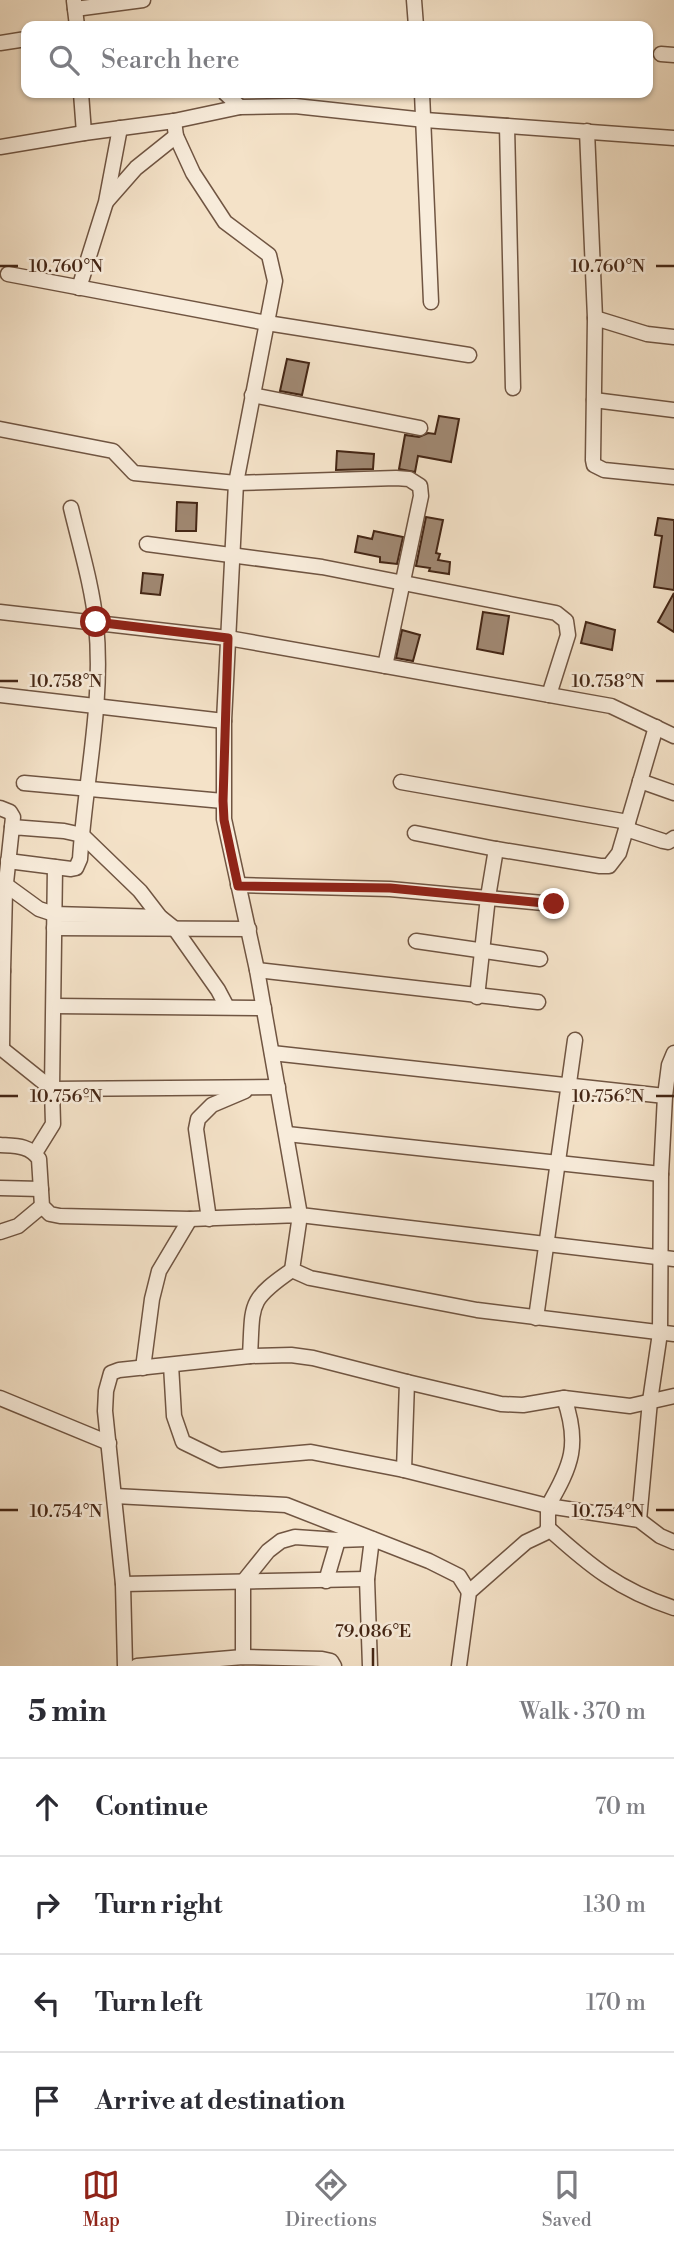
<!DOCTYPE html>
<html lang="en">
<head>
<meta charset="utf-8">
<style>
  body { margin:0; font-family:"Libre Bodoni",serif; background:#f2f2f3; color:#2b2b33 }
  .stop { position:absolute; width:21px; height:21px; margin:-16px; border:5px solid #8f2418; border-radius:50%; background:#fff }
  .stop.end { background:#8f2418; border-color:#fff; box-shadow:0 2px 7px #0008 }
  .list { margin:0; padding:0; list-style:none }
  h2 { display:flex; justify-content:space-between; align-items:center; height:91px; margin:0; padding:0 28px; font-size:30px }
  h2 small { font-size:23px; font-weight:400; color:#7c7c81 }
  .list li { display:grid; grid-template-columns:46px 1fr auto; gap:21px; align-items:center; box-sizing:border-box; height:98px; padding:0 28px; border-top:2px solid #e1e1e2 }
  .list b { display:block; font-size:26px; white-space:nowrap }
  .list em { font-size:23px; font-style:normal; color:#7c7c81 }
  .icon { flex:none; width:38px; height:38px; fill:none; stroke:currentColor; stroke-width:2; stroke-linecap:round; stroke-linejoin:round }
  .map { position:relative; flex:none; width:674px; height:1666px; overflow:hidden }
  .search { position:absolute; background:#fff; box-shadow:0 2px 5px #0004; left:21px; right:21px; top:21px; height:77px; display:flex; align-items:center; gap:18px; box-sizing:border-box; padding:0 24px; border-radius:14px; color:#7c7c81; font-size:26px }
  .sheet { height:483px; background:#fff }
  nav { display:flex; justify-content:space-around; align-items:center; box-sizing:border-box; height:98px; border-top:2px solid #e1e1e2; background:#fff; font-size:19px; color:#7c7c81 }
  nav a { display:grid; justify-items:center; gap:4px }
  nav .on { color:#8f2418 }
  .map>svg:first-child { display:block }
  .building { fill:#a08872; stroke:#442615; stroke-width:2 }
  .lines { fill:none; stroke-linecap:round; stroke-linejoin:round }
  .minor-casing { stroke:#705542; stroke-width:17 }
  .minor { stroke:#f8ecdb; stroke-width:14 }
  .route { stroke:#8f2418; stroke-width:9 }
  .ticks { fill:none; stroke:#442615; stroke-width:2.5 }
  .ticks-label { font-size:18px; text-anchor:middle; fill:#442615; stroke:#f8ecdb; stroke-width:5; stroke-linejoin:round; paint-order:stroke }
</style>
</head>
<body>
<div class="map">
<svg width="674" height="1666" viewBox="0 0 674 1666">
  <rect width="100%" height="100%" fill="#f4e2c8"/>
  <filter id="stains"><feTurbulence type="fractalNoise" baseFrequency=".00286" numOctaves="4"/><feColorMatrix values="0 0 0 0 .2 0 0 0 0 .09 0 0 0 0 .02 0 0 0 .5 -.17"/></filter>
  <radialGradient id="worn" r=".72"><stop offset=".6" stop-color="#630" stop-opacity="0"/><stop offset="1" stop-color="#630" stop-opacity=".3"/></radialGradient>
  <g class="building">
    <path d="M287,359l22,4 -7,32 -22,-4z"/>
    <path d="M439,416l20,3 -8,43 -33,-6 -3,16 -16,-3 6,-34 14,2 9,-4 7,1z"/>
    <path d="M337,451l37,3 -1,15 -37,1z"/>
    <path d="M177,502l20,1 -1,28h-20z"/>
    <path d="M426,517l17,3 -7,33 4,1 -2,6 12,2 -1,12 -20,-3 1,-3 -14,-2z"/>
    <path d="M658,518l16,2v70l-20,-3 8,-51 -7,-1z"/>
    <path d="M374,531l29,6 -6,27 -17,-2v-5l-25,-5 3,-16 14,3z"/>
    <path d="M143,573l20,2 -3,20 -19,-2z"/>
    <path d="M674,593v39l-16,-10z"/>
    <path d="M483,612l26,4 -6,38 -26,-5z"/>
    <path d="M586,622l29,8 -3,20 -31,-7z"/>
    <path d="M402,630l18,5 -7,26 -17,-3z"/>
  </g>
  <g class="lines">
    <g class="minor-casing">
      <g id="minor">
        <path d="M414,0l2,26"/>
        <path d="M74,1l3,25"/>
        <path d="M75,9l68,-9"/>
        <path d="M0,43l26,-4"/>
        <path d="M661,54l13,1"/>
        <path d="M81,93l3,40"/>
        <path d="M225,93l15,14"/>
        <path d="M422,93l9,209"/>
        <path d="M174,121l2,15 17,37 32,49 44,33 6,26 -39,202 -12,238v98l33,151 43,245 374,44"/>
        <path d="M507,126l6,262"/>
        <path d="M587,131l8,187 -2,142 1,5 10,5 70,7"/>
        <path d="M0,147l84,-14 90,-12 66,-14 55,-1 130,14 249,18"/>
        <path d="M107,201l29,-33 40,-32"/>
        <path d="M8,274l259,49 202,32"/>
        <path d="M79,288l27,-86 14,-74"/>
        <path d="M595,318l52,16 27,3"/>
        <path d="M252,395l168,33"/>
        <path d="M594,400l80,10"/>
        <path d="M0,429l113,22 21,22 102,10 160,-5 13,1 11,7 1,10 -36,170"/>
        <path d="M147,544l175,23 234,46 10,8 2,14 -19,60"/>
        <path d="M0,612l228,26 383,68 63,30"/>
        <path d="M0,695l224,26"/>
        <path d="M640,781l34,12"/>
        <path d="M401,782l227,40"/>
        <path d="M24,783l199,18"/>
        <path d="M0,808l10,4 3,5 -1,10"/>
        <path d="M626,829l37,12 5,1 6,-4"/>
        <path d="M415,833l81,16 -8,48 -11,100"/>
        <path d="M496,849l104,17h9l10,-13 37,-126"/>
        <path d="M8,861l63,8 5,-1 4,-9c5,-78 24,-157 16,-235 -4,-39 -16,-78 -25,-116"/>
        <path d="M6,885l33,24 15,5 106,3"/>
        <path d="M238,885l152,4 164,15"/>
        <path d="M0,891l5,1 7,-65 52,4 18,4 58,56 20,26 15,12 43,61 9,17"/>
        <path d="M54,928l195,1"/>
        <path d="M416,941l124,18"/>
        <path d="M0,970l3,1 2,-79"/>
        <path d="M257,970l281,32"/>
        <path d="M54,1006l210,2"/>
        <path d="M0,1049h2l1,-78"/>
        <path d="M2,1049l50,40 226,-2"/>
        <path d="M272,1053l393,43"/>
        <path d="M287,1134l374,40"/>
        <path d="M0,1145c15,1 30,0 39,14l3,47 8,8 10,2 130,3 110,-4 -8,55 18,8 167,32 197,24"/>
        <path d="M35,1153l18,-29 -1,-35 3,-222"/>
        <path d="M0,1188l41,1"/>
        <path d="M209,1219l-13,-90 2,-10 14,-14 33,-14"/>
        <path d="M0,1232l18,-6 24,-20"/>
        <path d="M536,1318l39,-278"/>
        <path d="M250,1356l41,-1 22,3 94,24 -3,88 144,36c24,-41 32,-62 16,-108l66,8 44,-10"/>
        <path d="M171,1365l3,51 9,26 37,18 91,-8 93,18"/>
        <path d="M143,1368l9,-69 7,-28 31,-52"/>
        <path d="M407,1382l94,22 22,1 41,-7"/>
        <path d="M0,1398l109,45"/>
        <path d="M115,1496l171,9 143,56 30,15 10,16"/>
        <path d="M639,1520l11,-119 10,-68 1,-159 4,-78 4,-31 5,-12"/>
        <path d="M548,1528c42,38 71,62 126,80"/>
        <path d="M326,1581l12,-41"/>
        <path d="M123,1584l244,-5"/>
        <path d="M243,1657v-75l25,-31 13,-10 14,-4 43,3 29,-1"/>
        <path d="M125,1666l-2,-82 -18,-173 1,-20 5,-18 8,-3 131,-14c3,-52 -3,-55 42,-86"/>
        <path d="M137,1666l106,-9 79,2 9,2 3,5"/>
        <path d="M370,1666l-3,-87 5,-40"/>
        <path d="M459,1666l10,-74 57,-50 19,-9 3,-5v-22l91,14 21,16 14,6"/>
      </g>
    </g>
    <use href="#minor" class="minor"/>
  </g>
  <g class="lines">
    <path class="route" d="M96,622l132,16 -5,163 1,19 14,66 152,2 164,16"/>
  </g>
  <path class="ticks" d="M0,266h18M656,266h18M0,681h18M656,681h18M0,1096h18M656,1096h18M0,1510h18M656,1510h18M373,1648v18"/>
  <g class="ticks-label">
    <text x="66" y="272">10.760°N</text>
    <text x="608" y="272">10.760°N</text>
    <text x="66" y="687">10.758°N</text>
    <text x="608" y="687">10.758°N</text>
    <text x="66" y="1102">10.756°N</text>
    <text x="608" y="1102">10.756°N</text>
    <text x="66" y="1517">10.754°N</text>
    <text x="608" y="1517">10.754°N</text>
    <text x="373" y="1637">79.086°E</text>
  </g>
  <rect width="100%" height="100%" filter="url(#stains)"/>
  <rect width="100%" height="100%" fill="url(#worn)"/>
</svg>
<div class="stop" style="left:96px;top:622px"></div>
<div class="stop end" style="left:554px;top:904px"></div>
<div class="search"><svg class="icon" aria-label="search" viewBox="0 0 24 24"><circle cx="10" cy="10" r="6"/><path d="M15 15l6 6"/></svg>Search here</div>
</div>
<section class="sheet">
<h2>5 min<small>Walk · 370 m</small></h2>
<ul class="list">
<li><svg class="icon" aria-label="ahead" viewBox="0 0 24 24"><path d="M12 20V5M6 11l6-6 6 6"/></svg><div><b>Continue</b></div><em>70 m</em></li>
<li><svg class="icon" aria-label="right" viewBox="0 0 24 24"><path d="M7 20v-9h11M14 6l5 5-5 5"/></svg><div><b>Turn right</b></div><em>130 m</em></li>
<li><svg class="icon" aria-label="left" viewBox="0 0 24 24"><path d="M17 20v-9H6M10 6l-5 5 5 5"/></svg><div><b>Turn left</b></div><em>170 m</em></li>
<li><svg class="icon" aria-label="arrive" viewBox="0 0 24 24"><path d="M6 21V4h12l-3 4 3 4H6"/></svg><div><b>Arrive at destination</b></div></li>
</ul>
</section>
<nav>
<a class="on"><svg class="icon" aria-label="map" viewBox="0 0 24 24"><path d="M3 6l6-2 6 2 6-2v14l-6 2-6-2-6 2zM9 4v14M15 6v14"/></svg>Map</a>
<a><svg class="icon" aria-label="directions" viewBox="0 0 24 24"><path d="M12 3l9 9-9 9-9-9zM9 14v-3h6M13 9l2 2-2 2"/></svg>Directions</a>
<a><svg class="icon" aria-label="saved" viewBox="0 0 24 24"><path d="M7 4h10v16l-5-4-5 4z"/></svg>Saved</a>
</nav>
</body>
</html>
